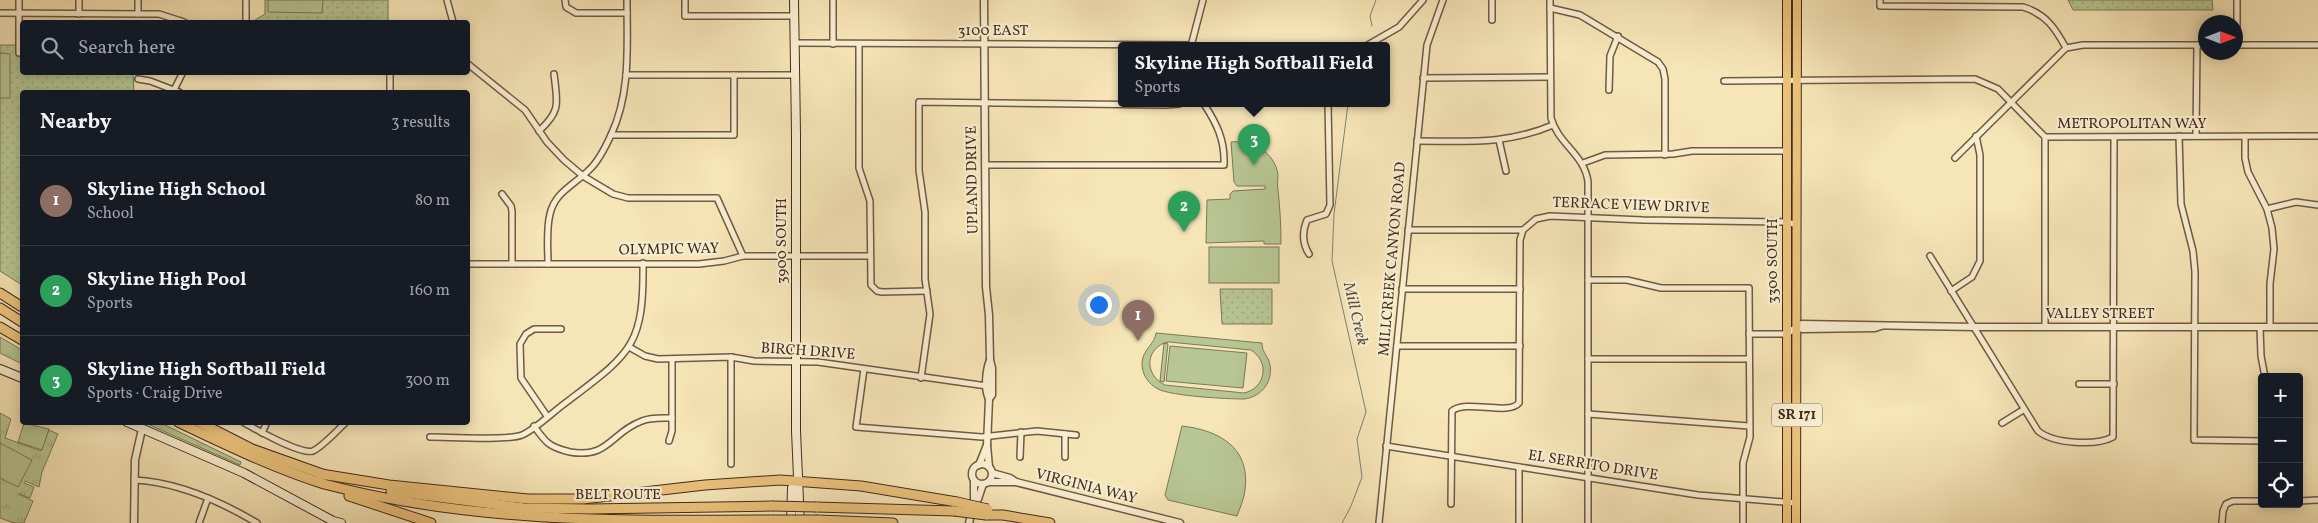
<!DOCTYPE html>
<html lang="en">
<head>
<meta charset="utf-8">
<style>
  body { margin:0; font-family:Vollkorn,serif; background:#20242c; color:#f1f3f6 }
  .controls { position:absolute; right:15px; bottom:15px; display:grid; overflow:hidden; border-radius:5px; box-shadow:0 2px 12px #0003 }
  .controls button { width:45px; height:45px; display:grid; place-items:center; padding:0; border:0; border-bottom:1px solid #363941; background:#171b24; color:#f1f3f6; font:25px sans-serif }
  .compass { position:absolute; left:2198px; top:15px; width:45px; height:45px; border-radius:50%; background:#171b24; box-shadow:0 2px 12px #0003; rotate:90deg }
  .you { position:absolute; left:1098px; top:304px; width:18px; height:18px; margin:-12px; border:4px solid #fff; border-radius:50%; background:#1a73e8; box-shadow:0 0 0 8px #1a73e833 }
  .badge { display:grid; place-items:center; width:32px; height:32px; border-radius:50%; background:#db2777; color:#fff; font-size:16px; font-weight:700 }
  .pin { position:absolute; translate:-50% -41px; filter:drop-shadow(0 1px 2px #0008) }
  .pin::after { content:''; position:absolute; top:26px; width:18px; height:15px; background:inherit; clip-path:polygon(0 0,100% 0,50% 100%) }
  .popup { position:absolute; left:1118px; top:42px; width:272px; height:65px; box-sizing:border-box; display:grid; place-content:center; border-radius:5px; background:#171b24; filter:drop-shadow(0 1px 4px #0005); font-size:16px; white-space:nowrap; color:#9ea1a6 }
  .popup b { font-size:19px; color:#f1f3f6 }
  .popup::after { content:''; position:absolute; left:50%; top:100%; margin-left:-10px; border:10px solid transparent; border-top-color:#171b24 }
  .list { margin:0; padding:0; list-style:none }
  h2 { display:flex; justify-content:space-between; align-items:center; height:65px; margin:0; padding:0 20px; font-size:21px }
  h2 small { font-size:16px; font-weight:400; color:#9ea1a6 }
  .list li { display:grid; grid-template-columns:32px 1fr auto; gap:15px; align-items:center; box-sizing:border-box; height:90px; padding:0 20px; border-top:1px solid #363941 }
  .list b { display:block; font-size:19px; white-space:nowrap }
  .list p { margin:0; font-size:16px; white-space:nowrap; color:#9ea1a6 }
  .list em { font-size:16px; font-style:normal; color:#9ea1a6 }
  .icon { flex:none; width:28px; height:28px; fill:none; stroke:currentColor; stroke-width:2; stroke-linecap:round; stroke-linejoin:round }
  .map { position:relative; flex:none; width:2318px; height:523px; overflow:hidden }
  .search { position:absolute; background:#171b24; box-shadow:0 2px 12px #0003; left:20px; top:20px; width:450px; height:55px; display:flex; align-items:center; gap:12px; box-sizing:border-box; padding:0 18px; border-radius:5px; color:#9ea1a6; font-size:19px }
  .panel { position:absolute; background:#171b24; box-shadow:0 2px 12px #0003; left:20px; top:90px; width:450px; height:335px; border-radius:5px }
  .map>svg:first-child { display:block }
  .grass { fill:url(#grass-tufts); stroke:#7c7958 }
  .park { fill:url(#park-dots); stroke:#7c7958 }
  .pitch { fill:#b7c693; stroke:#7c7958; fill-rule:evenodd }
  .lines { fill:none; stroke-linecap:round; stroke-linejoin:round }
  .stream { stroke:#798477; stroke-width:1 }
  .minor-casing { stroke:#6f5a43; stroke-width:8 }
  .tertiary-casing { stroke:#6f5a43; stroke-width:9 }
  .secondary-casing { stroke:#422c1c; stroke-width:10 }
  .primary-casing { stroke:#422c1c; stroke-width:10 }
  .motorway-casing { stroke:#422c1c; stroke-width:11 }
  .minor { stroke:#f9eed0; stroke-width:5 }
  .tertiary { stroke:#f9eed0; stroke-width:6 }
  .secondary { stroke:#f9eed0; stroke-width:8 }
  .primary { stroke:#ebc27c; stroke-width:8 }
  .motorway { stroke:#ebc27c; stroke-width:9 }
  .motorway-bridge-casing { stroke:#422c1c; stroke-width:11; stroke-linecap:butt }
  .motorway-bridge { stroke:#ebc27c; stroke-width:9 }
  .labels { text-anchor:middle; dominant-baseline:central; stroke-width:4.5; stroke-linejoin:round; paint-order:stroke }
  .shield { fill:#f9eed0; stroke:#796652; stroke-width:1 }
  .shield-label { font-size:14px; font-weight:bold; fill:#422c1c }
  .street-label { font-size:15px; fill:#422c1c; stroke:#f9eed0 }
  .water-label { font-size:16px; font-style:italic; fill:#595142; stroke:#f9eed0 }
</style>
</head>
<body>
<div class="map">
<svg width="2318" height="523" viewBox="0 0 2318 523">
  <defs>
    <pattern id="grass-tufts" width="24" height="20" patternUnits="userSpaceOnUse" patternTransform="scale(1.25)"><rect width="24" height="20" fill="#b7c693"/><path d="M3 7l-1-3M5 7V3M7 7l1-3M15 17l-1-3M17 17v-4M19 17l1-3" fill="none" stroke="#9faa7e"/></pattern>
    <pattern id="park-dots" width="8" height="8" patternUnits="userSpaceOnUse" patternTransform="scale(1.25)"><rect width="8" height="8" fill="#b7c693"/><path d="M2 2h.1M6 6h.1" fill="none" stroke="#9faa7e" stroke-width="1.8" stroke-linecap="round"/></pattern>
  </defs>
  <rect width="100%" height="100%" fill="#f6e5b7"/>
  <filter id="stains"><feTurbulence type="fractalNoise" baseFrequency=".004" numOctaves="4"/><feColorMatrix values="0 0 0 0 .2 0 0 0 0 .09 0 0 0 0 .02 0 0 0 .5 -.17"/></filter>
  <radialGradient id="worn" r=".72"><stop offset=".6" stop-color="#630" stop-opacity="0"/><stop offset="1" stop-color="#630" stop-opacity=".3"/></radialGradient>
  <g class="grass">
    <path d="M0,337l22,13v14l-22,-11z"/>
    <path d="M0,413l11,6 -6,19 36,13 8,-21 9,4 -16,38 -3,15 -14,-6 -1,2 10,4 -4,11 -11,-4 14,7 -9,22h-10l-14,-5z"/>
    <path d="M145,423h16l80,39 -1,3z"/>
  </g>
  <g class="park">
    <path d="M265,0h123v22h-136l13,-8z"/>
    <path d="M2068,0h144l1,10h-140z"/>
    <path d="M0,45h22v27l111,1 1,19h-112v193l-22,-14z"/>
    <path d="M1220,289h52v35h-50z"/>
  </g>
  <g class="pitch">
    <path d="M268,0h55l-1,13 -54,-1z"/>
    <path d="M0,53l10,1v44h-10z"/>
    <path d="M1231,142c22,-2 43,10 47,32 0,5 -1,11 0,16 2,18 3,35 3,54h-17v-3l-58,2 1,-43 23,-1v-5l3,-3 32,-2v-3h-28l-3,-4z"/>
    <rect x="1209" y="247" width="70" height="36"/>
    <path d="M1156,333l106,10c0,8 4,11 7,18 6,19 -7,36 -25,38 -18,0 -73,-3 -86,-10 -10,-5 -16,-15 -16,-25 0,-14 13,-20 14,-31zM1169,342l82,8c19,12 15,38 -7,43l-79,-8c-19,-9 -21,-33 -1,-42l-4,38 4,1 4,-38 -4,-1z"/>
    <path d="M1170,346l77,7 -4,35 -77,-7z"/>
    <path d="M24,423l25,6 -7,21 -24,-8z"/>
    <path d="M1182,426c36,4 69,21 63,64 -1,9 -5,18 -8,26l-69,-16 -3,-5z"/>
    <path d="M0,443l32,17 -14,27 -18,-9z"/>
  </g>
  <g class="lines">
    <g class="stream">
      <path d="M1372,26l-2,-10 6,-16"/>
      <path d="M1374,46l1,-2"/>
      <path d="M1342,523l9,-17 11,-29 -5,-38 9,-27 -34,-151 2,-47 14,-110"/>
    </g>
    <g class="minor-casing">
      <g id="minor">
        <path d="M19,0v53"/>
        <path d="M79,0v14"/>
        <path d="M447,0l6,22"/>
        <path d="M565,0l1,7 10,6h51"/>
        <path d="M685,0v16h109"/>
        <path d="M833,0v44"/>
        <path d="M1492,0v20"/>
        <path d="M1550,0l1,118c7,26 34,37 37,64v341"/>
        <path d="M1880,0v6l143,1c23,7 32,21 43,41"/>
        <path d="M2237,0v45"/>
        <path d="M1550,8l30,7 78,47 5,7 2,10v76"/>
        <path d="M0,13l147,1h12l25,8"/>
        <path d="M138,14v-14"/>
        <path d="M246,22v-22"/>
        <path d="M795,43l397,2"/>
        <path d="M859,44v124l11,33 1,84 6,6 5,1 45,-1"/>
        <path d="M2236,45h82"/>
        <path d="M1191,46l12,-46"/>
        <path d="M1366,46l33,-19 24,-27"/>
        <path d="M468,64l57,46 22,32 17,18 19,16 30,18 15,4h89l26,58"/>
        <path d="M626,75h169"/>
        <path d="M1423,78l127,-1"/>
        <path d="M138,79l12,2 29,11"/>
        <path d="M1724,81l251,-2 23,10 47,48 273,-1"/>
        <path d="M1609,90l1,-34 8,-20"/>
        <path d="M173,92l10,-20"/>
        <path d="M390,92v-20"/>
        <path d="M539,131c23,-21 18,-29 15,-57"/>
        <path d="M611,135h123v-60"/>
        <path d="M2179,136l2,68 12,47 2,21 -1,168 68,1"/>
        <path d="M2196,136l1,-91"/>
        <path d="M2245,136v22l3,14 19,37 5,19 2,21 -4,35v43"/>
        <path d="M2045,137v190"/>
        <path d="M1499,140l7,31"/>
        <path d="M1417,141c50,0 89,4 136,-16"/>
        <path d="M1955,158l111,-110 17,-3h123"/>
        <path d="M1583,163l22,-8 68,-1 19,-3h96"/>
        <path d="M985,165h239c1,-25 -7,-41 -20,-61"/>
        <path d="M502,194l9,12 1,5v53"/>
        <path d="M2267,209l29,-7 22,3"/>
        <path d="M1408,230h115l13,-11 14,-3 93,4 144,2 10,3"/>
        <path d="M1309,254c-7,-11 -7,-22 -2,-34l19,-6 4,-9 -2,-101"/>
        <path d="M1930,256l108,175c16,13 58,15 75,6l1,-300"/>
        <path d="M468,264h231l25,-3 19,-5h127"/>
        <path d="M548,264c0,-16 -2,-34 2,-50 5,-22 24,-29 39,-44 9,-8 17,-24 22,-35 20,-42 16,-90 16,-135"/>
        <path d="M1588,280h39l34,8h88l1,149 -7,26v60"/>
        <path d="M1402,289h118"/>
        <path d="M1951,291l21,-14 8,-16v-106l-4,-19"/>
        <path d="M2260,327l1,29 4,21"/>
        <path d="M1749,334h37"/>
        <path d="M1397,346h123"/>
        <path d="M629,347l16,9 13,3 73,-2 23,4 64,1 169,24"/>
        <path d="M731,357v107"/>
        <path d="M1588,359h161"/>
        <path d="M864,369l-8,58 126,10 55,-6 39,4"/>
        <path d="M921,378l9,-64 -5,-35v-67l-6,-42v-68l246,3 14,-1"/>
        <path d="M2079,384h35"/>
        <path d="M1588,414l161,12"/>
        <path d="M547,416l-26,-38 -1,-34 6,-10 8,-5h27"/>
        <path d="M243,422c12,7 58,33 70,29 9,-4 25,-21 33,-29"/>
        <path d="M2002,423l21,-13"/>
        <path d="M534,426c12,17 15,21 36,26 39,7 41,-20 72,-31 9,-4 20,-3 30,-3"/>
        <path d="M262,433l5,-11"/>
        <path d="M430,437c19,0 77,4 92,-2 14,-6 33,-25 46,-34 63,-48 76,-55 75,-138"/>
        <path d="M669,441l3,-10v-72"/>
        <path d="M1386,446l312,49 98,8"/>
        <path d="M1020,457l1,-25"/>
        <path d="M1065,457v-23"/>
        <path d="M1519,467v56"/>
        <path d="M134,480c44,2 86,21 123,43"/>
        <path d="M2299,501l19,-1"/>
        <path d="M1451,504l1,-93c14,-12 56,5 67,-8l1,-163 3,-10"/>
        <path d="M199,523l9,-25"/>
        <path d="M1379,523l48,-478 16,-45"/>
        <path d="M2222,523l1,-12 3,-7 7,-3h29"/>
      </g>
    </g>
    <g class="tertiary-casing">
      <g id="tertiary">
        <path d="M984,0l2,287 3,28 1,45 2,8v27l-3,4"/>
        <path d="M1797,326l5,3 73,-1 6,-2"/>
        <path d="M1786,334l16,-10 173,3h343"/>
        <circle cx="982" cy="474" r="10"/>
        <path d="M979,465l8,-20"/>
        <path d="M989,467l-2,-22 2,-46c-5,-10 -3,-29 1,-39"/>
        <path d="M992,473l18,5 6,4"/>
        <path d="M989,482h27l164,41"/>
        <path d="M974,502l4,-3 5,-15"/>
        <path d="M134,523l1,-63 7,-31"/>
        <path d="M969,523l5,-21v-21"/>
      </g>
    </g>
    <g class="secondary-casing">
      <g id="secondary">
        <path d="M794,0l2,134v297l4,92"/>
        <path d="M0,369l22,9"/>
        <path d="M127,422l117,51 89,48 8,2"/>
        <path d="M791,523l1,-35 4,-7"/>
      </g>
    </g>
    <g class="primary-casing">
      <g id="primary">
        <path d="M1787,523v-523"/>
        <path d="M1796,523l1,-523"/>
      </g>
    </g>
    <g class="motorway-casing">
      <g id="motorway">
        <path d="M0,293l22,14"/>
        <path d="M0,308l22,14"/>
        <path d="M0,327l22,13"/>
        <path d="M178,422c48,23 96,46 146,62 148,39 296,37 448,36"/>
        <path d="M199,422l53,27 73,26"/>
        <path d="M321,474l68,11 139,14h55l122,-14 75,-5 81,6 96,16"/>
        <path d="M391,491l133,17 66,1 182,-3"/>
        <path d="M349,496l82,27"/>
        <path d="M816,507l138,4"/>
        <path d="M986,515h17l47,8"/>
        <path d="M818,520l75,3"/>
      </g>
    </g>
    <use href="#minor" class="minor"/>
    <use href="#tertiary" class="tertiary"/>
    <use href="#secondary" class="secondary"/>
    <use href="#primary" class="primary"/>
    <use href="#motorway" class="motorway"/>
    <g class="motorway-bridge-casing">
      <g id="motorway-bridge">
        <path d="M957,502l31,7"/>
        <path d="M772,506l44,1"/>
        <path d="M954,511l32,4"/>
        <path d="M772,520h46"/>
      </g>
    </g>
    <use href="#motorway-bridge" class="motorway-bridge"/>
  </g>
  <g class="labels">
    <rect class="shield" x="1772" y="403.5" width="50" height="23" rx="4"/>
    <g class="shield-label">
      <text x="1797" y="415">SR 171</text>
    </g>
    <g class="street-label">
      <text x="993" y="31">3100 EAST</text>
      <text x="2132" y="124">METROPOLITAN WAY</text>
      <text transform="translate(973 180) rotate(-91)">UPLAND DRIVE</text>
      <text transform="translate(1631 206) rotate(2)">TERRACE VIEW DRIVE</text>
      <text transform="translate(782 241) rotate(-90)">3900 SOUTH</text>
      <text transform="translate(669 250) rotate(-1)">OLYMPIC WAY</text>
      <text transform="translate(1393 259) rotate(-85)">MILLCREEK CANYON ROAD</text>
      <text transform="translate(1773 261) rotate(-90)">3300 SOUTH</text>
      <text x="2100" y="314">VALLEY STREET</text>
      <text transform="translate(808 352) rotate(4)">BIRCH DRIVE</text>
      <text transform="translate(1593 466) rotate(9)">EL SERRITO DRIVE</text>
      <text transform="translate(1086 487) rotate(14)">VIRGINIA WAY</text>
      <text x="618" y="495">BELT ROUTE</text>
    </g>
    <g class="water-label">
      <text transform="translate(1355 314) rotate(77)">Mill Creek</text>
    </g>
  </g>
  <rect width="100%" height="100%" filter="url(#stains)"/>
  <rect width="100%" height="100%" fill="url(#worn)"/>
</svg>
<div class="controls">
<button>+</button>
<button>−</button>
<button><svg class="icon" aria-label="locate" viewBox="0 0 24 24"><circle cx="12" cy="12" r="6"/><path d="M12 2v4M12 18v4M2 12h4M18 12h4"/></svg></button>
</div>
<svg class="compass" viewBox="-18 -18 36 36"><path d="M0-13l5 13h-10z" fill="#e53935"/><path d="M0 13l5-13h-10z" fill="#9ea1a6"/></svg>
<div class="you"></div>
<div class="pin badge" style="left:1138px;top:341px;background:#8d6e63">1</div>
<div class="pin badge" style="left:1184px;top:232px;background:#2e9e5b">2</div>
<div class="pin badge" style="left:1254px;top:165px;background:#2e9e5b">3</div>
<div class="popup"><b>Skyline High Softball Field</b>Sports</div>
<div class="search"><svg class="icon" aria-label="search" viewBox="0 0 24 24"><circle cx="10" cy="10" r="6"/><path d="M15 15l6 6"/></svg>Search here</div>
<section class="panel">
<h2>Nearby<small>3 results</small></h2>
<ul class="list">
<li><span class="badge" style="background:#8d6e63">1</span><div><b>Skyline High School</b><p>School</p></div><em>80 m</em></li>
<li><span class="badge" style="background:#2e9e5b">2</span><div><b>Skyline High Pool</b><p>Sports</p></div><em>160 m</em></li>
<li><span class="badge" style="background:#2e9e5b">3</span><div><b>Skyline High Softball Field</b><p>Sports · Craig Drive</p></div><em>300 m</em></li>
</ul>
</section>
</div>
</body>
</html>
